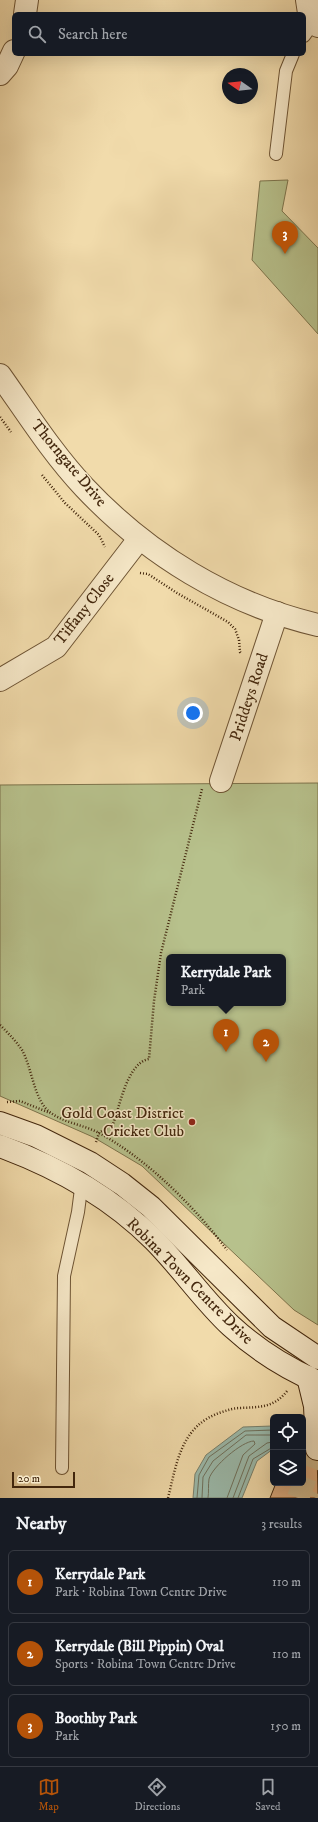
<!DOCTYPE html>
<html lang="en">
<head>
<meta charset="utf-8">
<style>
  body { margin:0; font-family:"IM FELL DW Pica",serif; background:#242831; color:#f1f3f6 }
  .controls { position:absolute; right:12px; bottom:12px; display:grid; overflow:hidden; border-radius:6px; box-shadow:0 4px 16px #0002 }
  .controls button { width:36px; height:36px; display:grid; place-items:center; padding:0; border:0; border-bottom:1px solid #363941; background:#171b24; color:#f1f3f6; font:20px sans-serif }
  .compass { position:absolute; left:222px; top:68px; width:36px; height:36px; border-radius:50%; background:#171b24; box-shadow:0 4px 16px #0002; rotate:284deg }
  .scale { position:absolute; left:12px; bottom:10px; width:63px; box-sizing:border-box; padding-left:4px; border:2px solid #43270d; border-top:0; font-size:11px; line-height:14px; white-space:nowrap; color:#43270d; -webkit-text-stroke:3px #f6e8c8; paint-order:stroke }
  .you { position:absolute; left:193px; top:713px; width:14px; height:14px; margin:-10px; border:3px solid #fff; border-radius:50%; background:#1a73e8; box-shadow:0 0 0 6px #1a73e833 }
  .badge { display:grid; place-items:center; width:26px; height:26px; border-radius:50%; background:#b45309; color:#fff; font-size:13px; font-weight:700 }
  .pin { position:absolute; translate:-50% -33px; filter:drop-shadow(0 1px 2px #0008) }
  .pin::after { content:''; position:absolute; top:21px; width:14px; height:12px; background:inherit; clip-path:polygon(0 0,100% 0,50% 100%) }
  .popup { position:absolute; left:166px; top:954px; width:120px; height:52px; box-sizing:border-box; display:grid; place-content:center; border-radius:6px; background:#171b24; filter:drop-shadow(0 1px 3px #0005); font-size:13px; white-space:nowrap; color:#9ea1a6 }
  .popup b { font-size:15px; color:#f1f3f6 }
  .popup::after { content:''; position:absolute; left:50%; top:100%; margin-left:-8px; border:8px solid transparent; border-top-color:#171b24 }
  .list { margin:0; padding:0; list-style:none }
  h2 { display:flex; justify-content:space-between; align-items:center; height:52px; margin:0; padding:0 16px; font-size:17px }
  h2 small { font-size:13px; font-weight:400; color:#9ea1a6 }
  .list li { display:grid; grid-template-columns:26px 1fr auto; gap:12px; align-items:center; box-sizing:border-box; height:64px; margin:0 8px 8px; padding:0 8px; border:1px solid #363941; border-radius:6px }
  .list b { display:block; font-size:15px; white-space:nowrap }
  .list p { margin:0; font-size:13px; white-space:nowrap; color:#9ea1a6 }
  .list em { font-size:13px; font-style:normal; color:#9ea1a6 }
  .icon { flex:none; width:22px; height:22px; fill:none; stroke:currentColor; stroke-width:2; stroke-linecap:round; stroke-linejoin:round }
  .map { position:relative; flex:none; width:318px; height:1498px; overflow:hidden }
  .search { position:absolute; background:#171b24; box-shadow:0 4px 16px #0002; left:12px; right:12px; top:12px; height:44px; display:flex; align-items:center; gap:10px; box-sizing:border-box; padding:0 14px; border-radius:6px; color:#9ea1a6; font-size:15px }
  .sheet { height:268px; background:#171b24 }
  nav { display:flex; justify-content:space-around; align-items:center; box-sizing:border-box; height:56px; border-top:1px solid #363941; background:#171b24; font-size:11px; color:#9ea1a6 }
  nav a { display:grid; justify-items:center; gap:2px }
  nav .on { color:#b45309 }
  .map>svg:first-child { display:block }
  .green { fill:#b7c18c; stroke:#7d744c; fill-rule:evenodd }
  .water { fill:#9bbbad; stroke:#78806d }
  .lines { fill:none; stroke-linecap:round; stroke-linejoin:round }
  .shore { stroke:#6f715d; stroke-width:1 }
  .building { fill:#dead7f; stroke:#43270d }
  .secondary-tunnel { stroke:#ceb78b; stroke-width:22; stroke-dasharray:22 11; stroke-linecap:butt }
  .lane-casing { stroke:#6e5434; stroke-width:14 }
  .street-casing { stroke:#6e5434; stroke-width:24 }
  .secondary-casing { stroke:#43270d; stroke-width:24 }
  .path { stroke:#43270d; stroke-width:2.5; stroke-dasharray:1 2; stroke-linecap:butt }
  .lane { stroke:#f6e8c8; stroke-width:12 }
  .street { stroke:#f6e8c8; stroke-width:22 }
  .secondary { stroke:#f6e8c8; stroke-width:22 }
  .poi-dot { fill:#8f2418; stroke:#f6e8c8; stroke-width:1.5 }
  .labels { text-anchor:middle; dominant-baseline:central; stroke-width:3; stroke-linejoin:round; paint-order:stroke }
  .street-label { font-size:16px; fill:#43270d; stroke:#f6e8c8 }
  .poi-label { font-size:16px; fill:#43270d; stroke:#f6e8c8; text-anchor:end }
</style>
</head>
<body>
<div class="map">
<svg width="318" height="1498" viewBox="0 0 318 1498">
  <rect width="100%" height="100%" fill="#f1dbab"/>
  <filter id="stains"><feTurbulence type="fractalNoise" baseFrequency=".005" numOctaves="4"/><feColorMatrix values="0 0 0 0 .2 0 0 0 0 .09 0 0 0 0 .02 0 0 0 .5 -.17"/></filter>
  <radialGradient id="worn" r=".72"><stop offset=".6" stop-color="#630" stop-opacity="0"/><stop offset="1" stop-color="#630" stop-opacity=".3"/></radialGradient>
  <g class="green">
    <path d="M288,180l-6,31 36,37v86l-66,-74 8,-79z"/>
    <path d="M318,783v542l-24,-15 -152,-144 -49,-29 -93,-41v-311zM169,957h114v46h-114z"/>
  </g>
  <path class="water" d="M273,1426v23l-16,12 -15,37h-49l2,-24 11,-19 37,-28z"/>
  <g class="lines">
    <g class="shore">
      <path d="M197,1498l2,-23 10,-18 36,-26 28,-1"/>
      <path d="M202,1498l1,-21 10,-16 33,-26h27"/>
      <path d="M208,1498c1,-6 0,-13 1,-19 3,-12 33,-38 45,-38l1,3 -12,11 -16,43"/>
      <path d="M233,1498l16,-42 18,-13 6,-1"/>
      <path d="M238,1498l15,-39 20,-12"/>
    </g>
  </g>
  <path class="building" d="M317,1449l1,49h-48l6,-15h27v-33z"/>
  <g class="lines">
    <g class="secondary-tunnel">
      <path d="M298,1498l19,-49"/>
      <path d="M316,1498l2,-4"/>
    </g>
    <g class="lane-casing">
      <g id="lane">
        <path d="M304,36l10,-14"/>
        <path d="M276,154l10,-83 7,-17"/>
        <path d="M62,1468l2,-192 14,-64 4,-31"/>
      </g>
    </g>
    <g class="street-casing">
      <g id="street">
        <path d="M307,0l2,13 9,13"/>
        <path d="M25,14l2,-14"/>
        <path d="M0,74l7,-8 7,-15"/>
        <path d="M0,375c27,38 52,78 84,112 63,67 144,117 234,138"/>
        <path d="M0,680l56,-33 83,-108"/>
        <path d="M221,781l56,-168"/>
      </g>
    </g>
    <g class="secondary-casing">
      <g id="secondary">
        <path d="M0,1123l36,13 54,27 32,21 29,23 121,120 46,31"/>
        <path d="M0,1146c57,21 111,51 154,94 27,27 49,60 77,86 26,24 55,42 87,56"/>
        <path d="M308,1377l7,29 2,43"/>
      </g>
    </g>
    <g class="path">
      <path d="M0,417l11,15"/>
      <path d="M42,475l23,28 34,32 6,12"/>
      <path d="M140,573l8,1 29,19 51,29 7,7 4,11 1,12 1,1"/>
      <path d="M0,1025c8,8 16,16 22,25 10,17 12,52 29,63 14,10 33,12 48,20 48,26 95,73 128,117"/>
      <path d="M7,1102l13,-1 30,12"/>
      <path d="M96,1142l3,-9 14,-9c7,-18 14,-61 36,-65l5,-58 7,-48 41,-164"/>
      <path d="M168,1498c9,-36 13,-73 54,-86 6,-2 12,-4 18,-4 19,-1 34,0 47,-17"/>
    </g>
    <use href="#lane" class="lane"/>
    <use href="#street" class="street"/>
    <use href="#secondary" class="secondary"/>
  </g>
  <circle class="poi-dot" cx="192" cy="1122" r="4"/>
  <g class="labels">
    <g class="street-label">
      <text transform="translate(69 463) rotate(50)">Thorngate Drive</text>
      <text transform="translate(84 609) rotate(-52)">Tiffany Close</text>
      <text transform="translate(249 697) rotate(-72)">Priddeys Road</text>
      <text transform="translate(190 1281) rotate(45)">Robina Town Centre Drive</text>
    </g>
    <g class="poi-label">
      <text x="184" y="1113">Gold Coast District<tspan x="184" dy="18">Cricket Club</tspan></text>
    </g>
  </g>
  <rect width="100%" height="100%" filter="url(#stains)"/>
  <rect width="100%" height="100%" fill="url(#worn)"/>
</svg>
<div class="controls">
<button><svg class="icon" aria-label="locate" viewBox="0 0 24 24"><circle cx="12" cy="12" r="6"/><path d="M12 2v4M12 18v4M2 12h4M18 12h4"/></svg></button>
<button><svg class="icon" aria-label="layers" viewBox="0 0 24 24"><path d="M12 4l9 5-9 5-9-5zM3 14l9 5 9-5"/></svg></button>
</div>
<svg class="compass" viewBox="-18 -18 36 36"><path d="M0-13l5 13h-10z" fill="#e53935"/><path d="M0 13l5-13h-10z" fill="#9ea1a6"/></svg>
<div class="scale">20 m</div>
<div class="you"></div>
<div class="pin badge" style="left:226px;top:1052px">1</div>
<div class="popup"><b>Kerrydale Park</b>Park</div>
<div class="pin badge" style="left:266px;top:1062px">2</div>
<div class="pin badge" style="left:285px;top:254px">3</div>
<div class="search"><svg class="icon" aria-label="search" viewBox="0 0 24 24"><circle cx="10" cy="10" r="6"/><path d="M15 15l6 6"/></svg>Search here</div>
</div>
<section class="sheet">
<h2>Nearby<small>3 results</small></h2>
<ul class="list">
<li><span class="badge">1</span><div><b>Kerrydale Park</b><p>Park · Robina Town Centre Drive</p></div><em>110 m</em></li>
<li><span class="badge">2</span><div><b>Kerrydale (Bill Pippin) Oval</b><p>Sports · Robina Town Centre Drive</p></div><em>110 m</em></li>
<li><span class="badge">3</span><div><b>Boothby Park</b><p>Park</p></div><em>150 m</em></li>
</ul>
</section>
<nav>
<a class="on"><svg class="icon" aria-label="map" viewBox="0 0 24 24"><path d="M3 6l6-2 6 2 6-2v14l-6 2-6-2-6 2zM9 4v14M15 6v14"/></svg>Map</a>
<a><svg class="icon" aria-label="directions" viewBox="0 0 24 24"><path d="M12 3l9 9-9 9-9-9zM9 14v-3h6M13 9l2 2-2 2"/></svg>Directions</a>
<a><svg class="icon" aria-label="saved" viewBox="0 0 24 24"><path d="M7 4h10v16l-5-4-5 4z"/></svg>Saved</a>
</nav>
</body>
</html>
